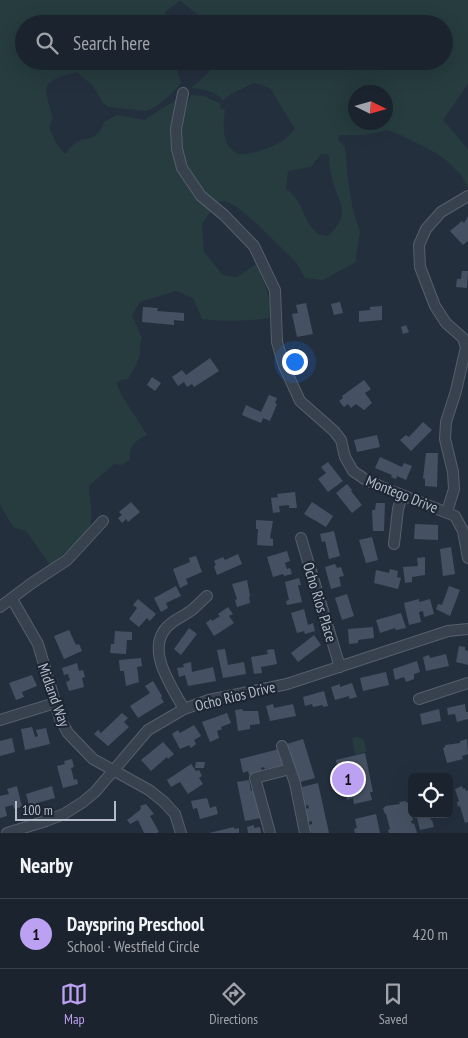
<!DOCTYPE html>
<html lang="en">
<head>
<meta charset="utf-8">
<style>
  body { margin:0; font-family:"PT Sans Narrow",sans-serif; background:#242b36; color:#f1f3f6 }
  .controls { position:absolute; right:15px; bottom:15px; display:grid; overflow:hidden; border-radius:8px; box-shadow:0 5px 20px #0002 }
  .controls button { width:45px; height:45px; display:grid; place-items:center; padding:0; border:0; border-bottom:1px solid #39404a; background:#1b232e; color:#f1f3f6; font:25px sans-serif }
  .compass { position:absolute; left:348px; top:85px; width:45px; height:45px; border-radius:50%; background:#1b232e; box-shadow:0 5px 20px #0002; rotate:95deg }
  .scale { position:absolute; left:15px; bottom:12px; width:101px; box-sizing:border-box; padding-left:5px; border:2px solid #b4bcc9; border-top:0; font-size:14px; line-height:18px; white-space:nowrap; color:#b4bcc9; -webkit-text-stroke:4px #1d2633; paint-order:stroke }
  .you { position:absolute; left:294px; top:361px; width:18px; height:18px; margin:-12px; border:4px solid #fff; border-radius:50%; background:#1a73e8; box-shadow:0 0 0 8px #1a73e833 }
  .badge { display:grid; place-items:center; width:32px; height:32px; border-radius:50%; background:#bca0f2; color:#111; font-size:16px; font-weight:700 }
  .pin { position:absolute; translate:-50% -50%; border:2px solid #fff; box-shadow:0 1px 5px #0006 }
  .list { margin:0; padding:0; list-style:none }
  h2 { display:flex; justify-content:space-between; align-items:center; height:65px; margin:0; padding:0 20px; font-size:21px }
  h2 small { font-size:16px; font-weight:400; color:#a0a4aa }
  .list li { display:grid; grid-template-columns:32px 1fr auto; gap:15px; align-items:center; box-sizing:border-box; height:70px; padding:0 20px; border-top:1px solid #39404a }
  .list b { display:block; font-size:19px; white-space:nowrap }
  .list p { margin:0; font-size:16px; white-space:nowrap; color:#a0a4aa }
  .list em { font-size:16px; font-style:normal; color:#a0a4aa }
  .icon { flex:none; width:28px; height:28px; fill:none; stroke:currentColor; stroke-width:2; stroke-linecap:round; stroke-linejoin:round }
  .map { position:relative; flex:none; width:468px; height:833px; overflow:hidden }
  .search { position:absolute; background:#1b232e; box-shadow:0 5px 20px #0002; left:15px; right:15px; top:15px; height:55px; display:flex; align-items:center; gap:12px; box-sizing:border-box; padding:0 18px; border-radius:28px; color:#a0a4aa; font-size:19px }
  .sheet { height:135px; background:#1b232e }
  nav { display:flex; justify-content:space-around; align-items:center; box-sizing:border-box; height:70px; border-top:1px solid #39404a; background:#1b232e; font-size:14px; color:#a0a4aa }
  nav a { display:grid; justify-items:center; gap:2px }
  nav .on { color:#bca0f2 }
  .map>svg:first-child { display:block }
  .green { fill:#263c3f; fill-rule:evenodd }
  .building { fill:#455162 }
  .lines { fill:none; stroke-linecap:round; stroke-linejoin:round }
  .minor-casing { stroke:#565f6c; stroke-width:12 }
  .minor { stroke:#38414e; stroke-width:10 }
  .labels { text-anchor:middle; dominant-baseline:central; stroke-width:4.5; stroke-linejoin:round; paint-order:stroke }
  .street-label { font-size:15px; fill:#b4bcc9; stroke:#1d2633 }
</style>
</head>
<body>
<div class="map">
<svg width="468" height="833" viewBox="0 0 468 833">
  <rect width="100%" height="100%" fill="#242f3e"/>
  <g class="green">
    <path d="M0,0h468v84l-25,36 25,29v39l-7,-13 -14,-14 -11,-8 -33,-17 -16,-6 -21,5h-26l-2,5 7,7 3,34 5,29 7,22 -4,24v6l-33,18 -18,-2 -9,-16 -39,-38 -20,-17 -12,-6 -8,1c-35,-26 -45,-68 -26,-107l13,1 17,8 -1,4 5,2c-2,14 -4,39 15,44 7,1 13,-2 19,-3 16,-5 26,-10 36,-22l-25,-41 -16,-5 -25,12 -6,5c-9,-9 -19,-11 -32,-12l17,-15 5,-12h231v-37h-239l-1,-5 -24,-18 -14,10 -5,13h-137v37h149l3,5 5,17c-9,11 -21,23 -35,28l-37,-4 -6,-4 -10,-17 -16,-14c-37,10 -34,12 -24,46l-4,9 7,16 9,11c3,-3 5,-7 8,-9 13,-11 24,-1 31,-23l13,-7 27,5 30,-19h2l-3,15v31l15,38 23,26 -9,13 2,28 19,23 14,2 19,-13c8,18 16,33 13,54 -23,3 -43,4 -67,1l-9,-21 -17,-7 -36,11 -8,13 10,23c-2,6 -2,9 -2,15 -1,9 -8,19 -12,26l-7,1 -4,3c0,9 24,40 30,52 -12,6 -19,11 -17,25l-8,5 -8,-1 -25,22c0,9 5,31 1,40 -8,14 -28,29 -40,39l-24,-34 -13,-4 -13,-22zM356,92h30v30h-30zM321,154l8,1c0,9 1,18 4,27 8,26 18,31 -5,54 -24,0 -22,-36 -42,-47l2,-18 23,-4z"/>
    <path d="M358,737l6,3 2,10v2l-11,3 -3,-17z"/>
  </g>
  <g class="building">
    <path d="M468,216v25l-5,4 -13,-14 12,-10 2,2z"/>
    <path d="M462,271h6l-1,17 -11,-1 1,-8h4z"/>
    <path d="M340,302l3,11 -9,2 -3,-11z"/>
    <path d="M306,303l7,31 -16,3 -5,-23 6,-1 -2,-8z"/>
    <path d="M382,306v14l-23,2v-11l11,-1v-3z"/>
    <path d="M143,307l15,1 -1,3 27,2v8l-10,-1v5l-32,-3z"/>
    <path d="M406,325l3,7 -6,2 -2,-7z"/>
    <path d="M210,358l9,13 -25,16 -2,-3 -5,3 -3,-5 -6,4 -6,-9 10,-7 4,5z"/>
    <path d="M152,377l9,6 -6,8 -8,-6z"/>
    <path d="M364,380l7,9 -6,4 7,10 -8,7 -8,-6 -5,4 -3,-4 -4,3 -5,-6 4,-3 -1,-2z"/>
    <path d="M269,395l8,3 -2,5 2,1 -7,17 -7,-3 -2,5 -19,-8 4,-10 15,7z"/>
    <path d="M423,422l9,8 -21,21 -11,-11 6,-5 3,2z"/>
    <path d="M377,435l3,12 -23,5 -3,-12z"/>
    <path d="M426,453h12l-1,34 -12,-1v-7l-2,-1z"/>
    <path d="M380,457l22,10 2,-4 8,3 -6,14 -9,-4 -1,3 -5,-2 1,-2 -17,-7z"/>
    <path d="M328,462l15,19 -15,11 -10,-13 8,-6 -5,-6z"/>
    <path d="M347,484l5,6 -1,1 11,14 -10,8 -16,-20z"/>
    <path d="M295,492l2,16h-8v-3l-10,1 1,6 -7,1 -2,-15 7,-1 -1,-3z"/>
    <path d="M131,502l9,10 -12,10 -2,-3 -4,4 -4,-5 4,-3 -3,-3z"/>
    <path d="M312,502l21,14 -7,11 -22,-13z"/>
    <path d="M376,503h9l-1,28h-11l-1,-21h3z"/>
    <path d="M256,520l17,1 -3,17 3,1v7l-16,-1 1,-16h-2z"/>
    <path d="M415,524l23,1v15l-24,-1z"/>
    <path d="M334,531l6,25 -11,3 -4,-18 -3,1 -2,-8z"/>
    <path d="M372,537l6,23 -12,3 -7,-23z"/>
    <path d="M451,547l4,27 -12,2 -3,-27z"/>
    <path d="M287,551l3,10 -5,2 2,6 3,-1 2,6 -8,2 -1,-2 -10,3 -6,-20z"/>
    <path d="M238,554l4,10 -25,11 -3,-9 2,-1 -2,-4 9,-4 2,3z"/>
    <path d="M196,556l6,16 -16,7 2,5 -8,4 -7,-19 17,-7 -1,-4z"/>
    <path d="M425,557v18l-13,2v5l-7,1 -2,-16 15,-1 -1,-8z"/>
    <path d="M335,564l2,4 4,-1 3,9 -5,1 2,9 -10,3 -6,-22z"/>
    <path d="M390,569l8,2 -1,6 4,1 -3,11 -24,-6 2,-13 13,3z"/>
    <path d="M299,578l2,7h-3l4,17 -15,3 -1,-4 3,-1 -4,-18z"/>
    <path d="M247,580l3,16 -1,1 1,6 -13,4 -2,-7 2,-1 -5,-15z"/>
    <path d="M176,586l5,10 -15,7 2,5 -7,4 -7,-14z"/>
    <path d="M449,586l11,4 -10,26 -14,-7 2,-5 4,1z"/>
    <path d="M347,594l7,22 -12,4 -7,-22z"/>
    <path d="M138,599l18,15 -6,7 -3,-3 -8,9 -10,-8 8,-11 -4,-3z"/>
    <path d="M419,599v3l11,-3 4,15 -10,3 -1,-6 -4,1 2,10 -12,3 -5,-22z"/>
    <path d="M228,607l5,7 -4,2 5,7 -20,13 -8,-13 5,-4 1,2 8,-5 -2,-2z"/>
    <path d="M304,609l4,16 5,-2 2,8 -10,3 -1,-3 -7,2 -6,-20z"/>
    <path d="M401,613l5,15 -10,2 -1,-2 -15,5 -4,-13z"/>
    <path d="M373,627l1,11 -16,2v3l-9,1 -1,-15z"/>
    <path d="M189,628l8,6 -16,21 -7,-6z"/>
    <path d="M69,630l7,15 3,-1 3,7 -18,8 -10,-23z"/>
    <path d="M115,631l17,1v8h-5l-1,14 -16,-1 1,-9h3z"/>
    <path d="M314,635l7,10 -23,17 -7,-9z"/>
    <path d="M459,646l6,1v3l3,1v14l-12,-3z"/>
    <path d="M225,649l3,16 16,-3 2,12 -23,4 -6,-28z"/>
    <path d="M274,649l3,15 -16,3 1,6 -8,1 -3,-17 17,-3 -1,-4z"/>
    <path d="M446,654l3,12 -23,5 -3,-14 6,-2 1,3z"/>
    <path d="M141,658l1,8 -5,1 2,15 -13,4 -2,-15h-4l-1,-11z"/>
    <path d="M417,661l3,11 -6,2v5l-8,3 -2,-5 -9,3 -2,-11z"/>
    <path d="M191,662l1,10 21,-5 3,14 -28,5 -3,-11 -6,2 -2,-9 7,-1 -1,-3z"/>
    <path d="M77,663l2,8 4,-1 2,7 -3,1 2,9 -15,4 -3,-9 4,-2 -2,-6 -4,1 -2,-7z"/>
    <path d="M386,672l3,13 -26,6 -3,-13z"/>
    <path d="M32,675l5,11 -15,6 2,5 -8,3 -7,-17z"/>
    <path d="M153,681l9,15 -1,2 3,4 -26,16 -8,-12 20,-13 -5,-7z"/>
    <path d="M352,683l5,14 -8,2v-3l-14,4 -4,-13 9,-3v3z"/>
    <path d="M324,691l4,15 -5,1v-2l-10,2 -1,-3 -7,2 -2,-9z"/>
    <path d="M273,704l1,4 19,-4 3,12 -26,5 -4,-15z"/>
    <path d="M465,704l1,8h2v7l-11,3 -2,-8 -7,1 -1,-7z"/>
    <path d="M242,709l1,2h15l2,13 -10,1v4l-12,2 -3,-21z"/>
    <path d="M439,709l2,12 -19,4 -2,-11z"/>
    <path d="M122,713l6,5 -4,4 5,5 -21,19 -14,-12 4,-4 3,3z"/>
    <path d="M227,713l4,10 -10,4 1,2 -5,2 2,7 -9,4 -8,-20z"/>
    <path d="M194,725l7,11 -7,4 2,4 -5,4 -2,-3 -9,4 -8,-15 6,-4 2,3z"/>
    <path d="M32,727l3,10 3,-1 -2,-6 10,-2 4,16 -25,6 -4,-21z"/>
    <path d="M12,738l3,14 -15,4v-15z"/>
    <path d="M303,739l12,39 -15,4 -13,-38z"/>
    <path d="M467,739l1,15 -6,2 1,3 -16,4 -4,-15 2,-1v-2l15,-2v-2z"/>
    <path d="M163,742l11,12 -6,5 -1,-2 -16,14 -10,-11z"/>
    <path d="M279,749l4,16 -18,4 -1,-2 -3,1 1,3 -13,4 -1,-4 -5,2 -3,-14z"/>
    <path d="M365,753l8,39h-3l2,8 -18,4 -1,-6 -6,2 -4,-18h-2l-2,-3 -3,-19z"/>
    <path d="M72,759l2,8 -3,1 3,12 3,-1 1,5 -15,4 -6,-22 8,-2 -1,-3z"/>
    <path d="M196,762h9l-1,6h-9z"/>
    <path d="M191,764l5,7 3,-1 3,6 -3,2 4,6 -15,10 -8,-12 -9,5 -4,-7z"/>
    <path d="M249,780l2,11 5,-1 5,28 -16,3 -8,-39z"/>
    <path d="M318,783l11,50h-17l-2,-2 -1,-6 3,-1v-3l-4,1 -3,-13 4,-1 -1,-3 -4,1 -1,-7h1l-2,-12z"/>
    <path d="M17,786l5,21 -8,2 -1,-4 -8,2 2,9 -7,2v-22l9,-2 -2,-5z"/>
    <path d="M52,786l3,12 -18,5 1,3 -8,2 -4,-14z"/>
    <path d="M462,786l1,3 2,-1 1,3 2,-1v32l-3,1 -5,-17 -2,1 -1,-5 2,-1 -4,-12z"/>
    <path d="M207,798l3,10 6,-2 2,8 -18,5 -3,-11 -4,1 -2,-8z"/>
    <path d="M406,801v2l2,-1 2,7 -2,1 1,3 2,-1 2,8 -2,1 1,3 2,-1 3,10h-28l-1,-3 2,-1 -4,-15h-1l-2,-6 2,-1v-1l15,-2 -1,-2z"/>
    <path d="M146,804l8,10 -4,2 9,16 -2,1h-13l-6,-13 -8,4 -3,-4 13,-10 1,-2 -1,-2z"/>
    <path d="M376,814l4,19h-25l-1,-4 3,-1 -2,-9z"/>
    <path d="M416,814h15l1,2 -2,1 1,3h1l2,7 -14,3z"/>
    <path d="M254,825v3l6,-1 1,6h-13l-1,-6z"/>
    <path d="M234,827v2l5,-1v5h-30z"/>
  </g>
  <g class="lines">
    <g class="minor-casing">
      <g id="minor">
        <path d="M183,93l-7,36 1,20 5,19 19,28 23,19 30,31 21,44 2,52 7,24 16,35 34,30 7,9 4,17 8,14 13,9 16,7 73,29 8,15 5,27"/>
        <path d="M447,512l7,-23 -1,-17 -8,-33 1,-17 10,-31 10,-44 -3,-9 -17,-15 -11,-17 -15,-39 -1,-22 7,-16 15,-17 27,-16"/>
        <path d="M301,538l39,129"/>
        <path d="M394,544l4,-35 4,-13"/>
        <path d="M12,599l26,45 22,75 8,14 25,26 56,31 15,12 11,12 6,19"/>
        <path d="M0,607l32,-24 35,-23 36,-39"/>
        <path d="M419,699l49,-16"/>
        <path d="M184,709c-12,-22 -39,-59 -17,-82 7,-8 18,-11 26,-18 5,-4 9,-9 14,-13"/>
        <path d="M0,720l55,-17"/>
        <path d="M282,746l13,37 10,50"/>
        <path d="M7,833l39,-12 18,-7 19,-12 12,-10 53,-62 36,-21 25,-9 78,-16 161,-53 20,-2"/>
        <path d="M270,833l-15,-55 35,-9"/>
      </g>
    </g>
    <use href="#minor" class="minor"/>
  </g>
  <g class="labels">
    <g class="street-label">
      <text transform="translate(402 494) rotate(22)">Montego Drive</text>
      <text transform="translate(320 602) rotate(73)">Ocho Rios Place</text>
      <text transform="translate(54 695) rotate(70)">Midland Way</text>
      <text transform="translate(235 696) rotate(-14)">Ocho Rios Drive</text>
    </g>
  </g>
</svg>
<div class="controls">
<button><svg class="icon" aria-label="locate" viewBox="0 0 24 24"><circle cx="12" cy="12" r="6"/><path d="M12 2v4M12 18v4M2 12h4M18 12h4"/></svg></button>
</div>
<svg class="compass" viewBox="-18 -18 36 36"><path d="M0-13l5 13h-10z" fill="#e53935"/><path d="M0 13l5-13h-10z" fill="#a0a4aa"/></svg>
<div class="scale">100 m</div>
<div class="you"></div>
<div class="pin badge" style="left:348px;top:779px">1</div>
<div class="search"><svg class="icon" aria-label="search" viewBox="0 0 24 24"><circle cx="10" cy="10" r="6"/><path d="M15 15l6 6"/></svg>Search here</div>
</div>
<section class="sheet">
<h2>Nearby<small></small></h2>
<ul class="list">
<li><span class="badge">1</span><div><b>Dayspring Preschool</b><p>School · Westfield Circle</p></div><em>420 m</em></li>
</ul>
</section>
<nav>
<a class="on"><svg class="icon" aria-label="map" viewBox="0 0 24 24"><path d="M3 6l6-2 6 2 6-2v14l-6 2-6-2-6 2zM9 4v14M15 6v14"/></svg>Map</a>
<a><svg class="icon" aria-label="directions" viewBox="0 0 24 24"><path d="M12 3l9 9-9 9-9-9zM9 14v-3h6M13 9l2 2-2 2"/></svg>Directions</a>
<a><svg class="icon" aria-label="saved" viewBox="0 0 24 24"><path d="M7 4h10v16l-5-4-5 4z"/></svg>Saved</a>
</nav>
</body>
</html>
